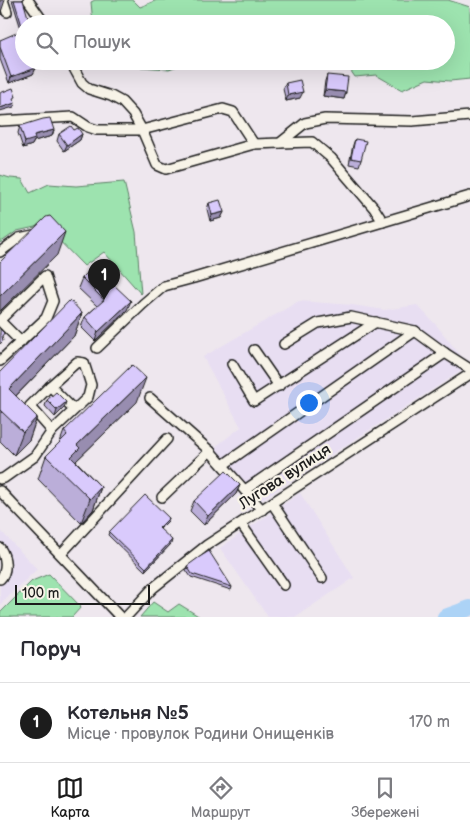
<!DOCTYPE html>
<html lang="uk">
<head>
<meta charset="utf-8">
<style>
  body { margin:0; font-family:"Balsamiq Sans",sans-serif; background:#f7f7f7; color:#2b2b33 }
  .scale { position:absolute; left:15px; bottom:12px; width:135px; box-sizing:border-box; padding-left:5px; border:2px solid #1c1c1c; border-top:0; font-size:14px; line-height:18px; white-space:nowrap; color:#1c1c1c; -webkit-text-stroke:4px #f7f3e8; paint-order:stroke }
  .you { position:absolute; left:308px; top:402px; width:18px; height:18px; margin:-12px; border:4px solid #fff; border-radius:50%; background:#1a73e8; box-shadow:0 0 0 8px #1a73e833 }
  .badge { display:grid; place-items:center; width:32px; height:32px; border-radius:50%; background:#1c1c1c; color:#fff; font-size:16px; font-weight:700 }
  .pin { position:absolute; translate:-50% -41px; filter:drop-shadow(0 1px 2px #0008) }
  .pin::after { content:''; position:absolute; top:26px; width:18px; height:15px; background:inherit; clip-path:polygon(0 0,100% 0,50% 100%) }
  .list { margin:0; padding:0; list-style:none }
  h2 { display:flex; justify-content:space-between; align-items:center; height:65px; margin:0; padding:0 20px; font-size:21px }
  h2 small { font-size:16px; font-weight:400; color:#7c7c81 }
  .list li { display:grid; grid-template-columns:32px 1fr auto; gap:15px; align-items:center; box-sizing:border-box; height:80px; padding:0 20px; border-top:1px solid #e1e1e2 }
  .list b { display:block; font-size:19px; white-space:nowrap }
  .list p { margin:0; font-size:16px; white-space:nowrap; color:#7c7c81 }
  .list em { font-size:16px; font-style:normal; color:#7c7c81 }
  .icon { flex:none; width:28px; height:28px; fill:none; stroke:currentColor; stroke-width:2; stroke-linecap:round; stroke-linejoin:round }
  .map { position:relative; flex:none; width:470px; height:617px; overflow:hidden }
  .search { position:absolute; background:#fff; box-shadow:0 5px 20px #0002; left:15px; right:15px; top:15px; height:55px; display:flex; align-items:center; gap:12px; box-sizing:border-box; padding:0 18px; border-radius:28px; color:#7c7c81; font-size:19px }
  .sheet { height:145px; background:#fff }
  nav { display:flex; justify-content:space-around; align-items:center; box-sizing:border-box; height:70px; border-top:1px solid #e1e1e2; background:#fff; font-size:14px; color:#7c7c81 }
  nav a { display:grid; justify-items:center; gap:2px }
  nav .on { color:#1c1c1c }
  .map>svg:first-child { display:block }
  .built { fill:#e8def2 }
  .green { fill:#9de3af; stroke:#5c8066 }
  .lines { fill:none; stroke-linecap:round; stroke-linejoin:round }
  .river { stroke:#acd3f6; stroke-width:16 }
  .minor-casing { stroke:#1c1c1c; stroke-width:12 }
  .minor { stroke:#f7f3e8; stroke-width:9 }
  .wall { fill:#bbaed9; stroke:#1c1c1c }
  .shaded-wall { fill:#988db0; stroke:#1c1c1c }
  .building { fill:#d9cafc; stroke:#1c1c1c }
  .labels { text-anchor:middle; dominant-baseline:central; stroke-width:4.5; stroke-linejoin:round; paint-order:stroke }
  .street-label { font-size:16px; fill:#1c1c1c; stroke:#f7f3e8 }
</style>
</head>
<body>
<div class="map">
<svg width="470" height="617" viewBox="0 0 470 617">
  <rect width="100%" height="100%" fill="#eee7ee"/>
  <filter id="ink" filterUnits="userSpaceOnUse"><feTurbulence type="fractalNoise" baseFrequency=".02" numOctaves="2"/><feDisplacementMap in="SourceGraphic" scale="10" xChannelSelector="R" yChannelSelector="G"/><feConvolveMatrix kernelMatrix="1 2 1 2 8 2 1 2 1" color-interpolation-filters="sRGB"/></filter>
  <g filter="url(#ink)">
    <g class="built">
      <path d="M299,301l53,4 33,5 32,-5 20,21 32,40 -213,137 -46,-52 31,-24 -38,-70z"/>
      <path d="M300,493l54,85 -59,39h-27l-48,-69z"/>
      <path d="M0,530l37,39 -37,36z"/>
    </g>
    <g class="green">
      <path d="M95,0h38l7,7 17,-7h291l22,7v72l-20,2 -23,-2 -25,11 -26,-15 -21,2 -11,-16h102v-37h-353l-2,-22z"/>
      <path d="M119,61h73l-23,8 -43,-3z"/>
      <path d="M0,175l10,3 12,1 8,14 19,-9 27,2 48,-4 12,50 5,62 -37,-42 -20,14 -40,-41 -27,6 -17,12z"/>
      <path d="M49,574l32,33 -9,10h-72v-4l32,-32z"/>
      <path d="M153,602l15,10 11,-8 21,13h-60z"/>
    </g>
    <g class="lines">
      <path class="river" d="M445,617l25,-9"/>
      <g class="minor-casing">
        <g id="minor">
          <path d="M3,0l4,12"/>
          <path d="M28,0l17,24"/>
          <path d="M70,61l12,22 7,6 22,7 11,6 11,12 9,16 15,35 9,4 88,-25 26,-1 25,-20 20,-4 87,2 58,-5"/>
          <path d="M0,121l73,-4 15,10 9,3h45l81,-21 10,3 21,32"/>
          <path d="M280,143l32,-1 19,16 43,50 9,14"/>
          <path d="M0,252l19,-14 19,-4"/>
          <path d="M0,320l45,-44 8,25 -7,17 -46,43"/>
          <path d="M0,321l21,21"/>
          <path d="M284,344l34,-21 33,-6 64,14 30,22 25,16"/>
          <path d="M97,348l46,-44 21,-18 30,-8 276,-82"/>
          <path d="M254,350l25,36"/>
          <path d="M232,364l22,37 122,-79"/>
          <path d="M50,386l-20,20 22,25"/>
          <path d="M150,398l60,53 52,59"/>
          <path d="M223,465l192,-134"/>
          <path d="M0,479l4,-1 31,-22 17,-25 36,-34 3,-12 -7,-22 -7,-1 -27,24 24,24"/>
          <path d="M245,490l200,-137"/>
          <path d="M0,491l120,126"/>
          <path d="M162,497l48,-46"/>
          <path d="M272,503l50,75"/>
          <path d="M241,524l43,61"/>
          <path d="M0,548c6,9 8,23 0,31"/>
          <path d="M61,554l106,-115"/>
          <path d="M126,617l27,-29 54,-43 263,-171"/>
        </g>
      </g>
      <use href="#minor" class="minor"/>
    </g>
    <g class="wall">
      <path d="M12,0h11l1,32h-2z"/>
      <path d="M0,40l22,4 -2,1 4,16 12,7 -3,6 -24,9 -9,-24z"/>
      <path d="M327,75l19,17 -2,7 -21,-3 2,-15z"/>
      <path d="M286,83l14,15 -14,3 -3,-12z"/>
      <path d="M20,126l34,4 -2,6 -18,5 -2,4 -9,3 -5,-15z"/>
      <path d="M74,130l8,4 -2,6 -16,11 -7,-10 2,-7z"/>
      <path d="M355,139l6,21 -2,6 -10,-2 4,-19z"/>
      <path d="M209,203l15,9 -3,6 -11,3 -3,-12z"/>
      <path d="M82,278l45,32 -32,31 -14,-14 4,-10 12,-11 -19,-18z"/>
      <path d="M82,313l-8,23 -58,60 21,21 -8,23 -15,15 -14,-14v-69z"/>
      <path d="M47,400l17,8 -9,9 -10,-11z"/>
      <path d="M137,402l-61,59 25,26 -8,23 -12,13 -43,-44 8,-23 14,-14 4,-11z"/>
      <path d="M240,485l-4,9 -32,31 -14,-14 4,-10z"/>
      <path d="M169,518l-1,3 -8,8 11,15 -26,27 -37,-36 1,-3z"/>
      <path d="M187,566l45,21 -1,3 -40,-13 -5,-7z"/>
    </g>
    <g class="shaded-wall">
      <path d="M0,0h5l-5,15z"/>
      <path d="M24,38l-2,6 -6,4 2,-7z"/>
      <path d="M36,68l-3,6 -24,9 2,-6z"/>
      <path d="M325,90l21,2 -2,7 -21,-3z"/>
      <path d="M303,92l-3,6 -14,3 2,-6z"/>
      <path d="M15,103l-1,4 -14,4v-3z"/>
      <path d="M54,130l-2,6 -18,5 -2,4 -9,3 2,-6 9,-7z"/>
      <path d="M82,134l-2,6 -16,11 3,-6z"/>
      <path d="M224,212l-3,6 -11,3 2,-6z"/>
      <path d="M65,232l-8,23 -57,56v-15z"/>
      <path d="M131,301l-4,9 -32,31 3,-9z"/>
      <path d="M82,313l-8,23 -73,75 8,-22z"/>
      <path d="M146,378l-9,24 -62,60 -4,-5 6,-12z"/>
      <path d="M66,402l-2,6 -9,9 2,-7z"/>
      <path d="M37,417l-8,23 -15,15 9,-23z"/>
      <path d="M240,485l-4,9 -32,31 4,-9z"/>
      <path d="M101,487l-8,23 -12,13 9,-24z"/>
      <path d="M169,518l-1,3 -10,10 1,-3z"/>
      <path d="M172,540l-1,4 -26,27 1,-3z"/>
    </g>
    <g class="building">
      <path d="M14,0h9l7,24h-6v5h-1z"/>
      <path d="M21,31l3,5v2l-6,3 6,11v9h10l2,7 -25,9 -11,-30v-7z"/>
      <path d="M327,75l21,2 -2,15 -21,-2z"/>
      <path d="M300,80l3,12 -15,3 -2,-12z"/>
      <path d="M13,88l3,9 -3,1 2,5 -15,5v-15z"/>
      <path d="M50,118l4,12 -20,5 1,4 -10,3 -5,-16 23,-7z"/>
      <path d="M71,126l3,4 4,-2 4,6 -15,11 -8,-11z"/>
      <path d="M355,139l11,2 -5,19 -10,-2z"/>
      <path d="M220,200l4,12 -12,3 -3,-12z"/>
      <path d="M50,216l15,16 -65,64v-34l46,-45z"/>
      <path d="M94,266l37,35 -33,31 -13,-15 19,-17 -22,-22z"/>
      <path d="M70,300l12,13 -73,76 28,28 -14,15 -23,-22v-38z"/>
      <path d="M0,329l4,4 -2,3 1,5 -3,3z"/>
      <path d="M132,365l14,13 -69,67 3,3 -9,9 30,30 -11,12 -44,-43 21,-21 -3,-4z"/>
      <path d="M56,392l10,10 -9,8 -10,-10z"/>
      <path d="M226,471l14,14 -32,31 -14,-15z"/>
      <path d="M145,495l24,23 -10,10 13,12 -26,28 -37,-36z"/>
      <path d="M209,551l23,36 -40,-13 -5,-8 11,-8z"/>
    </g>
  </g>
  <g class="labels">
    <g class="street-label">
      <text transform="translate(285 477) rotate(-33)">Лугова вулиця</text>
    </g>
  </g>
</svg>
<div class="scale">100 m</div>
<div class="you"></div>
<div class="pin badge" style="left:104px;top:300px">1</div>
<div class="search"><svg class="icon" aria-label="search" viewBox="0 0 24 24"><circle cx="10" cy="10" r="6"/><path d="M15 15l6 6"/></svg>Пошук</div>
</div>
<section class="sheet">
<h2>Поруч<small></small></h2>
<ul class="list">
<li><span class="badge">1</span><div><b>Котельня №5</b><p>Місце · провулок Родини Онищенків</p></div><em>170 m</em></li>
</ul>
</section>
<nav>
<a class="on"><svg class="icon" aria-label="map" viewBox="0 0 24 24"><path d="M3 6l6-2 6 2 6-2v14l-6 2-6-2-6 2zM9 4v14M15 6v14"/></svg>Карта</a>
<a><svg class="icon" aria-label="directions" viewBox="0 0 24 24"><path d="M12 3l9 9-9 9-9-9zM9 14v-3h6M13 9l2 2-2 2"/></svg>Маршрут</a>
<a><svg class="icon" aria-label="saved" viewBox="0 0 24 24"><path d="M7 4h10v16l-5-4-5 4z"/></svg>Збережені</a>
</nav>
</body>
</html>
